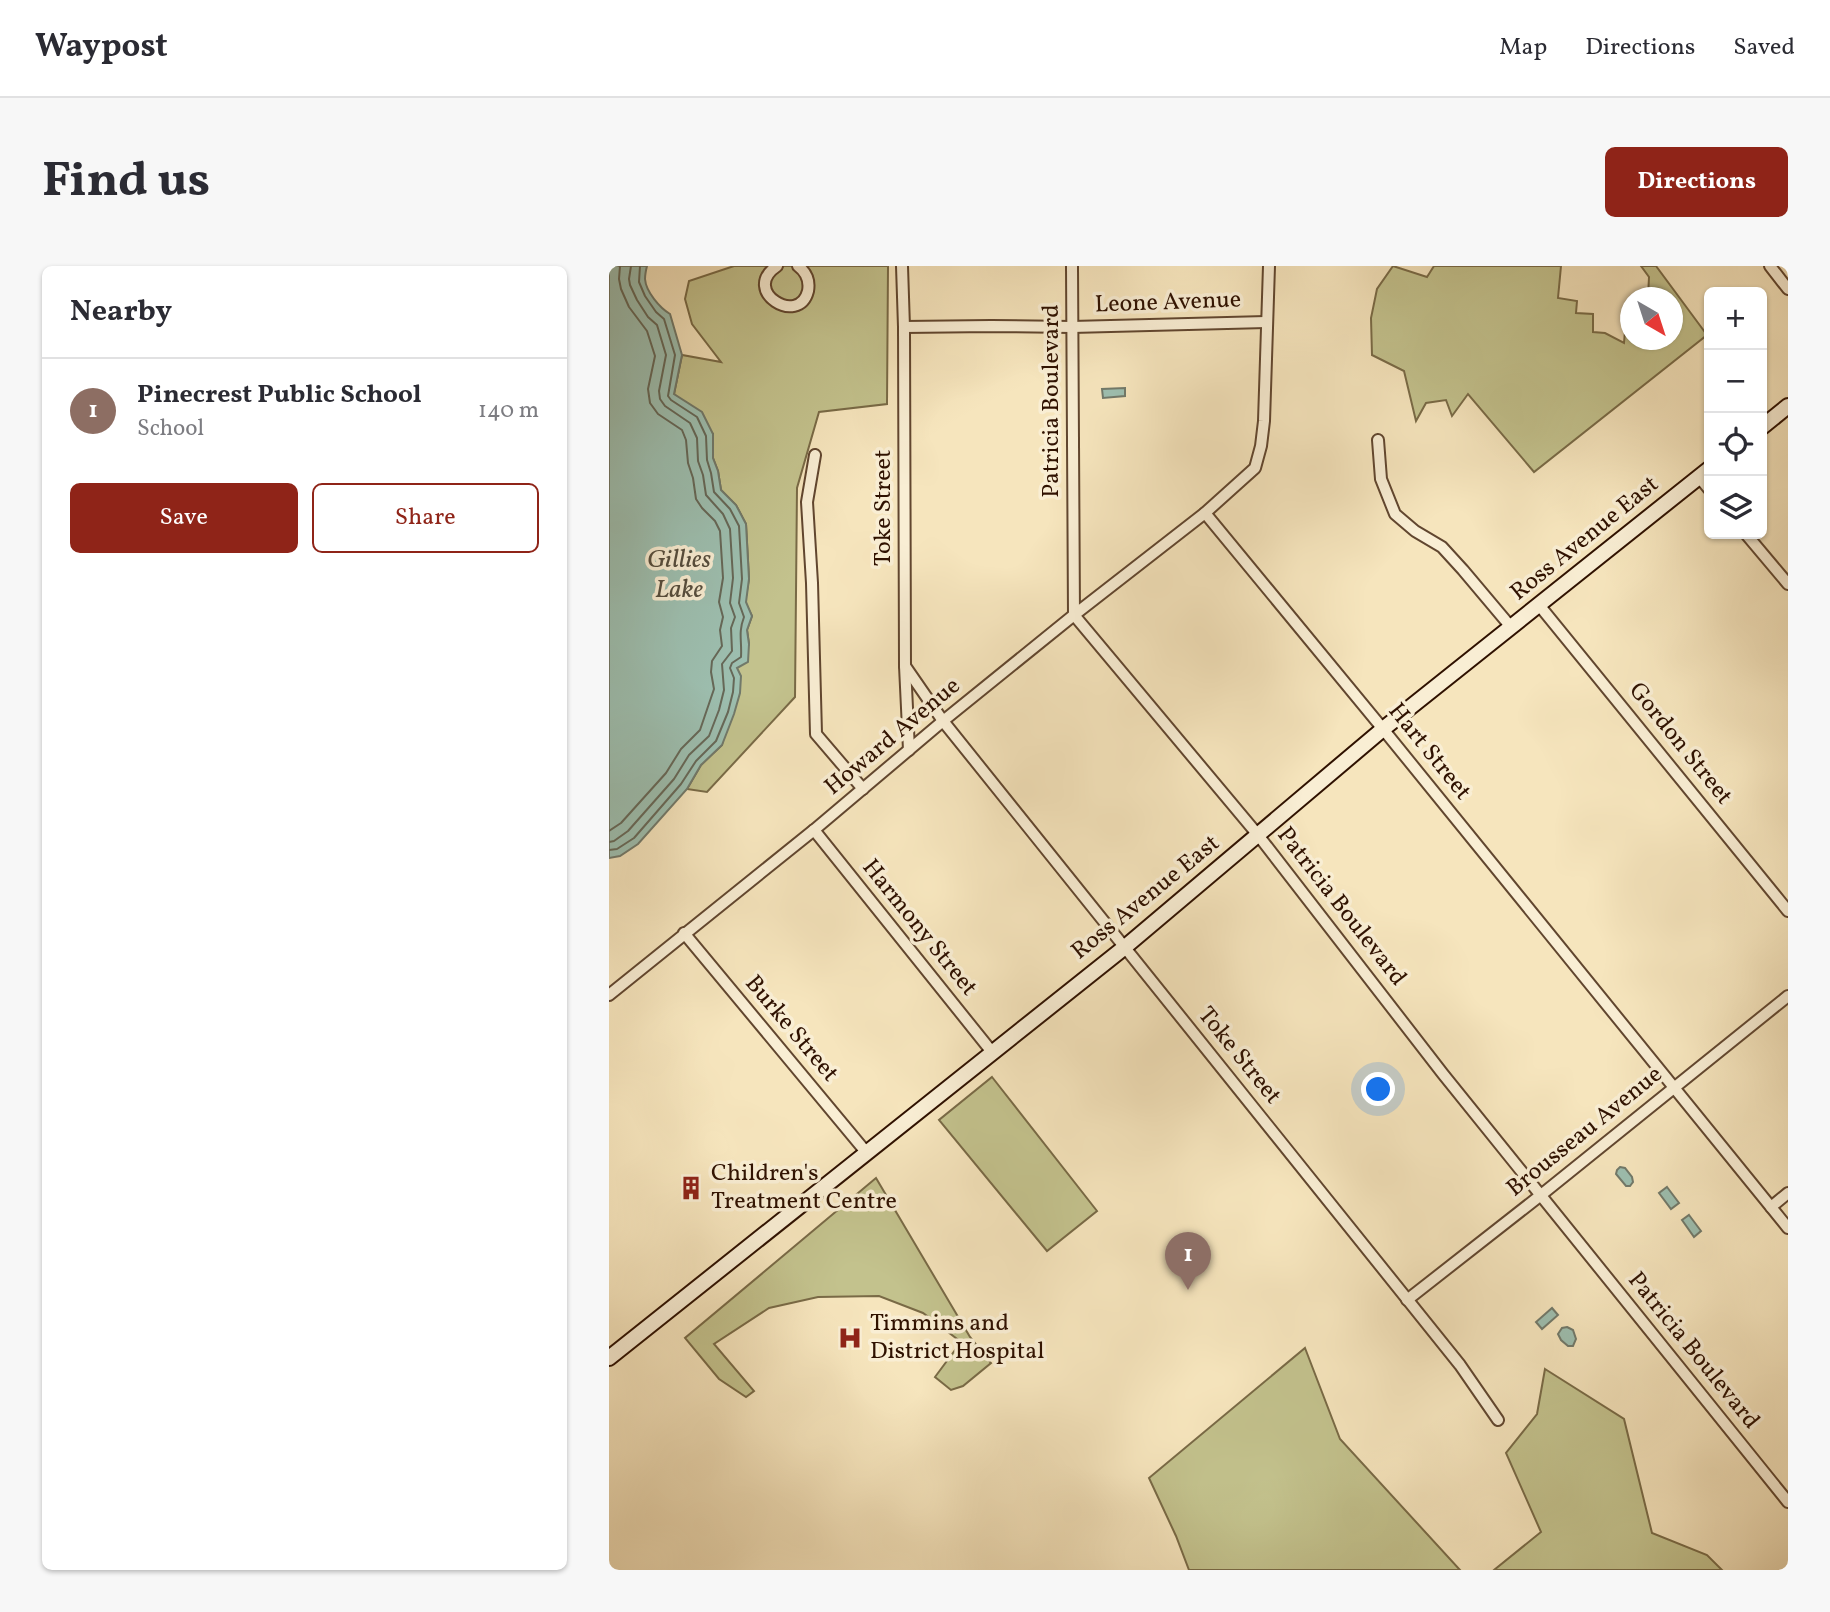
<!DOCTYPE html>
<html lang="en">
<head>
<meta charset="utf-8">
<style>
  body { margin:0; font-family:Vollkorn,serif; background:#f7f7f7; color:#2b2b33 }
  .controls { position:absolute; right:21px; top:21px; display:grid; overflow:hidden; border-radius:10px; box-shadow:0 2px 5px #0004 }
  .controls button { width:63px; height:63px; display:grid; place-items:center; padding:0; border:0; border-bottom:2px solid #e1e1e2; background:#fff; color:#2b2b33; font:35px sans-serif }
  .compass { position:absolute; left:1011px; top:21px; width:63px; height:63px; border-radius:50%; background:#fff; box-shadow:0 2px 5px #0004; rotate:141deg }
  .you { position:absolute; left:770px; top:824px; width:24px; height:24px; margin:-18px; border:5px solid #fff; border-radius:50%; background:#1a73e8; box-shadow:0 0 0 10px #1a73e833 }
  .badge { display:grid; place-items:center; width:46px; height:46px; border-radius:50%; background:#8f2418; color:#fff; font-size:23px; font-weight:700 }
  .pin { position:absolute; translate:-50% -58px; filter:drop-shadow(0 2px 4px #0008) }
  .pin::after { content:''; position:absolute; top:37px; width:24px; height:21px; background:inherit; clip-path:polygon(0 0,100% 0,50% 100%) }
  .list { margin:0; padding:0; list-style:none }
  h2 { display:flex; justify-content:space-between; align-items:center; height:91px; margin:0; padding:0 28px; font-size:30px }
  h2 small { font-size:23px; font-weight:400; color:#7c7c81 }
  .list li { display:grid; grid-template-columns:46px 1fr auto; gap:21px; align-items:center; box-sizing:border-box; height:105px; padding:0 28px; border-top:2px solid #e1e1e2 }
  .list b { display:block; font-size:26px; white-space:nowrap }
  .list p { margin:0; font-size:23px; white-space:nowrap; color:#7c7c81 }
  .list em { font-size:23px; font-style:normal; color:#7c7c81 }
  .actions { display:flex; gap:14px; padding:21px 28px }
  .actions a { flex:1; padding:16px 0; border:2px solid #8f2418; border-radius:10px; text-align:center; font-size:24px; color:#8f2418 }
  .actions .main { background:#8f2418; color:#fff }
  .icon { flex:none; width:38px; height:38px; fill:none; stroke:currentColor; stroke-width:2; stroke-linecap:round; stroke-linejoin:round }
  .map { position:relative; flex:none; width:1179px; height:1304px; overflow:hidden; border-radius:10px }
  header { display:flex; align-items:center; gap:42px; box-sizing:border-box; height:98px; padding:0 35px; background:#fff; border-bottom:2px solid #e1e1e2 }
  header strong { font-size:33px }
  nav { display:flex; gap:38px; margin-inline-start:auto; font-size:24px }
  .intro { display:flex; align-items:center; justify-content:space-between; box-sizing:border-box; height:168px; padding:0 42px }
  h1 { margin:0; font-size:49px }
  .button { padding:18px 32px; border-radius:10px; background:#8f2418; color:#fff; font-size:24px; font-weight:700 }
  main { display:flex; gap:42px; padding:0 42px }
  aside { flex:1; background:#fff; border-radius:10px; box-shadow:0 2px 5px #0004 }
  .map>svg:first-child { display:block }
  .green { fill:#c3c28d; stroke:#796a46; stroke-width:2 }
  .water { fill:#9dbfb0; stroke:#71796a; stroke-width:2 }
  .lines { fill:none; stroke-linecap:round; stroke-linejoin:round }
  .shore { stroke:#666858; stroke-width:2 }
  .street-casing { stroke:#61462f; stroke-width:14 }
  .secondary-casing { stroke:#2f1100; stroke-width:18 }
  .street { stroke:#f9eed4; stroke-width:10 }
  .secondary { stroke:#f9eed4; stroke-width:14 }
  .labels { text-anchor:middle; dominant-baseline:central; stroke-width:7; stroke-linejoin:round; paint-order:stroke }
  .street-label { font-size:24px; fill:#2f1100; stroke:#f9eed4 }
  .poi-label { font-size:24px; fill:#2f1100; stroke:#f9eed4; text-anchor:start }
  .water-label { font-size:26px; font-style:italic; fill:#564e3e; stroke:#f9eed4 }
</style>
</head>
<body>
<header>
<strong>Waypost</strong>
<nav><a>Map</a><a>Directions</a><a>Saved</a></nav>
</header>
<div class="intro"><h1>Find us</h1><a class="button">Directions</a></div>
<main>
<aside>
<h2>Nearby<small></small></h2>
<ul class="list">
<li><span class="badge" style="background:#8d6e63">1</span><div><b>Pinecrest Public School</b><p>School</p></div><em>140 m</em></li>
</ul>
<div class="actions"><a class="main">Save</a><a>Share</a></div>
</aside>
<div class="map">
<svg width="1179" height="1304" viewBox="0 0 1179 1304">
  <rect width="100%" height="100%" fill="#f6e5bd"/>
  <filter id="stains"><feTurbulence type="fractalNoise" baseFrequency=".00286" numOctaves="4"/><feColorMatrix values="0 0 0 0 .2 0 0 0 0 .09 0 0 0 0 .02 0 0 0 .5 -.17"/></filter>
  <radialGradient id="worn" r=".72"><stop offset=".6" stop-color="#630" stop-opacity="0"/><stop offset="1" stop-color="#630" stop-opacity=".3"/></radialGradient>
  <g class="green">
    <path d="M125,0h154l-1,138 -68,8 -22,76 -2,209 -88,95 -20,-3 14,-24 21,-20 15,-77 12,-24 -2,-14 5,-14 -7,-14 4,-23 -3,-55 -10,-19 -15,-15 -3,-19 -5,-13v-24l-39,-40 8,-39 39,7 -29,-38 -7,-25 4,-18z"/>
    <path d="M784,0l34,11 7,-11h127l-3,32 19,3 -1,12 17,1v18l12,1 19,10 3,-36 3,1 1,32h42v-42l-25,-1 1,-20 -8,-11h15l51,69 -173,137 -66,-78 -16,22 -6,-16 -20,3 -10,18 -12,-50 -32,-16 -1,-37 6,-29z"/>
    <path d="M383,811l105,134 -50,40 -108,-131z"/>
    <path d="M267,912l94,159 21,26 -28,23 -12,4 -16,-13 26,-35 -38,-29 -44,-17 -61,1 -49,11 -55,36 40,47 -8,6 -27,-18 -34,-41z"/>
    <path d="M696,1082l35,91 120,131h-271l-13,-34 -27,-58z"/>
    <path d="M936,1103l79,50 28,114 55,22 15,15h-228l47,-38 -35,-79 31,-39z"/>
  </g>
  <g class="water">
    <path d="M0,0h38c-1,4 -2,8 -2,13 1,13 15,29 25,35l12,41 -8,39 28,18 11,22v24l5,13 3,19 15,15 10,19 3,55 -3,23 6,14 -5,14 2,14 -1,18 -11,6 4,8 -1,17 -6,21 -12,31 -21,20 -14,24 -49,55 -18,12 -11,2z"/>
    <path d="M516,122v8l-22,2 -1,-9z"/>
    <path d="M1011,901l5,1 7,9 1,5 -3,4h-4l-10,-12 1,-4z"/>
    <path d="M1058,921l12,16 -8,6 -12,-16z"/>
    <path d="M1080,949l12,16 -7,6 -12,-17z"/>
    <path d="M943,1042l6,7 -16,14 -6,-7z"/>
    <path d="M958,1061l6,3 3,9 -3,7h-5l-7,-6 -3,-6 4,-6z"/>
  </g>
  <g class="lines">
    <g class="shore">
      <path d="M0,565l12,-8 45,-50 15,-24 19,-19 14,-41 -3,-17 1,-11 10,-15 -2,-16 3,-13 -4,-15 4,-24 -3,-47 -5,-10 -13,-13 -6,-9 -3,-21 -5,-15 -2,-23 -4,-10 -24,-16 -8,-11 -2,-14 7,-33 -8,-25 -18,-24 -8,-18 -2,-10 1,-13"/>
      <path d="M0,576l5,-1 14,-10 46,-52 15,-24 20,-19 10,-26 5,-20 -2,-26 10,-13 -1,-23 4,-11 -5,-14 3,-25 -3,-49 -7,-15 -17,-19 -3,-20 -5,-14 -1,-23 -7,-15 -25,-17 -5,-7 -1,-8 7,-36 -9,-30 -9,-8 -11,-17 -7,-15 -1,-6 2,-13"/>
      <path d="M0,584l8,-1 17,-11 47,-54 15,-23 20,-20 12,-29 5,-20 1,-14 -4,-10 2,-5 9,-6c1,-17 -3,-24 3,-40l-5,-14 3,-24 -3,-53 -9,-17 -16,-17 -3,-19 -4,-13 -1,-24 -9,-19 -26,-17 -3,-4 7,-41 -11,-36 -8,-7 -11,-16 -6,-14 1,-16"/>
    </g>
    <g class="street-casing">
      <g id="street">
        <path d="M168,0c-37,25 22,61 31,25 2,-11 -2,-19 -10,-25"/>
        <path d="M293,0l2,61 1,339 4,84"/>
        <path d="M463,0l2,349 184,220 185,239 345,428"/>
        <path d="M1161,0l18,23"/>
        <path d="M295,61l87,-1 81,1 194,-5"/>
        <path d="M769,174l3,39 14,35 20,17 27,16 21,23 48,57"/>
        <path d="M206,189l-8,47 5,81 4,151 47,55"/>
        <path d="M1090,211l10,12"/>
        <path d="M596,247l178,216 405,499"/>
        <path d="M1137,268l42,50"/>
        <path d="M930,339l249,306"/>
        <path d="M296,400l38,55 517,644 38,55"/>
        <path d="M205,564l178,222"/>
        <path d="M75,667l182,219"/>
        <path d="M0,729l205,-165 129,-109 131,-106 131,-102 50,-45 6,-22 3,-25 5,-155"/>
        <path d="M1162,941l17,-14"/>
        <path d="M798,1034l134,-105 247,-199"/>
      </g>
    </g>
    <g class="secondary-casing">
      <g id="secondary">
        <path d="M1153,161l26,-21"/>
        <path d="M0,1092l516,-411 258,-218 326,-260"/>
      </g>
    </g>
    <use href="#street" class="street"/>
    <use href="#secondary" class="secondary"/>
  </g>
  <defs>
    <g id="building-bare" transform="scale(1.89)"><path d="M-4-6H4V6H1V3H-1V6H-4ZM-2.5-4.3h1.7v1.8h-1.7ZM.8-4.3h1.7v1.8H.8ZM-2.5-1h1.7V.8h-1.7ZM.8-1h1.7V.8H.8Z" fill="#8f2418" stroke="#f9eed4" stroke-width="2.5" paint-order="stroke"/></g>
    <g id="hospital-bare" transform="scale(1.89)"><path d="M-5-5h3v3.5h4V-5h3V5h-3V1.5h-4V5h-3Z" fill="#8f2418" stroke="#f9eed4" stroke-width="2.5" paint-order="stroke"/></g>
  </defs>
  <g fill-rule="evenodd">
    <use href="#building-bare" x="82" y="922"/>
    <use href="#hospital-bare" x="241" y="1072"/>
  </g>
  <g class="labels">
    <g class="street-label">
      <text transform="translate(559 37) rotate(-2)">Leone Avenue</text>
      <text transform="translate(443 135) rotate(-90)">Patricia Boulevard</text>
      <text transform="translate(275 242) rotate(-90)">Toke Street</text>
      <text transform="translate(976 273) rotate(-39)">Ross Avenue East</text>
      <text transform="translate(284 471) rotate(-40)">Howard Avenue</text>
      <text transform="translate(1071 478) rotate(51)">Gordon Street</text>
      <text transform="translate(820 486) rotate(51)">Hart Street</text>
      <text transform="translate(537 632) rotate(-39)">Ross Avenue East</text>
      <text transform="translate(732 641) rotate(52)">Patricia Boulevard</text>
      <text transform="translate(310 662) rotate(51)">Harmony Street</text>
      <text transform="translate(182 763) rotate(50)">Burke Street</text>
      <text transform="translate(630 790) rotate(51)">Toke Street</text>
      <text transform="translate(976 866) rotate(-39)">Brousseau Avenue</text>
      <text transform="translate(1084 1085) rotate(51)">Patricia Boulevard</text>
    </g>
    <g class="poi-label">
      <text x="102" y="908">Children's<tspan x="102" dy="28">Treatment Centre</tspan></text>
      <text x="261" y="1058">Timmins and<tspan x="261" dy="28">District Hospital</tspan></text>
    </g>
    <g class="water-label">
      <text x="70" y="294">Gillies<tspan x="70" dy="30">Lake</tspan></text>
    </g>
  </g>
  <rect width="100%" height="100%" filter="url(#stains)"/>
  <rect width="100%" height="100%" fill="url(#worn)"/>
</svg>
<div class="controls">
<button>+</button>
<button>−</button>
<button><svg class="icon" aria-label="locate" viewBox="0 0 24 24"><circle cx="12" cy="12" r="6"/><path d="M12 2v4M12 18v4M2 12h4M18 12h4"/></svg></button>
<button><svg class="icon" aria-label="layers" viewBox="0 0 24 24"><path d="M12 4l9 5-9 5-9-5zM3 14l9 5 9-5"/></svg></button>
</div>
<svg class="compass" viewBox="-18 -18 36 36"><path d="M0-13l5 13h-10z" fill="#e53935"/><path d="M0 13l5-13h-10z" fill="#7c7c81"/></svg>
<div class="you"></div>
<div class="pin badge" style="left:579px;top:1024px;background:#8d6e63">1</div>
</div>
</main>
</body>
</html>
